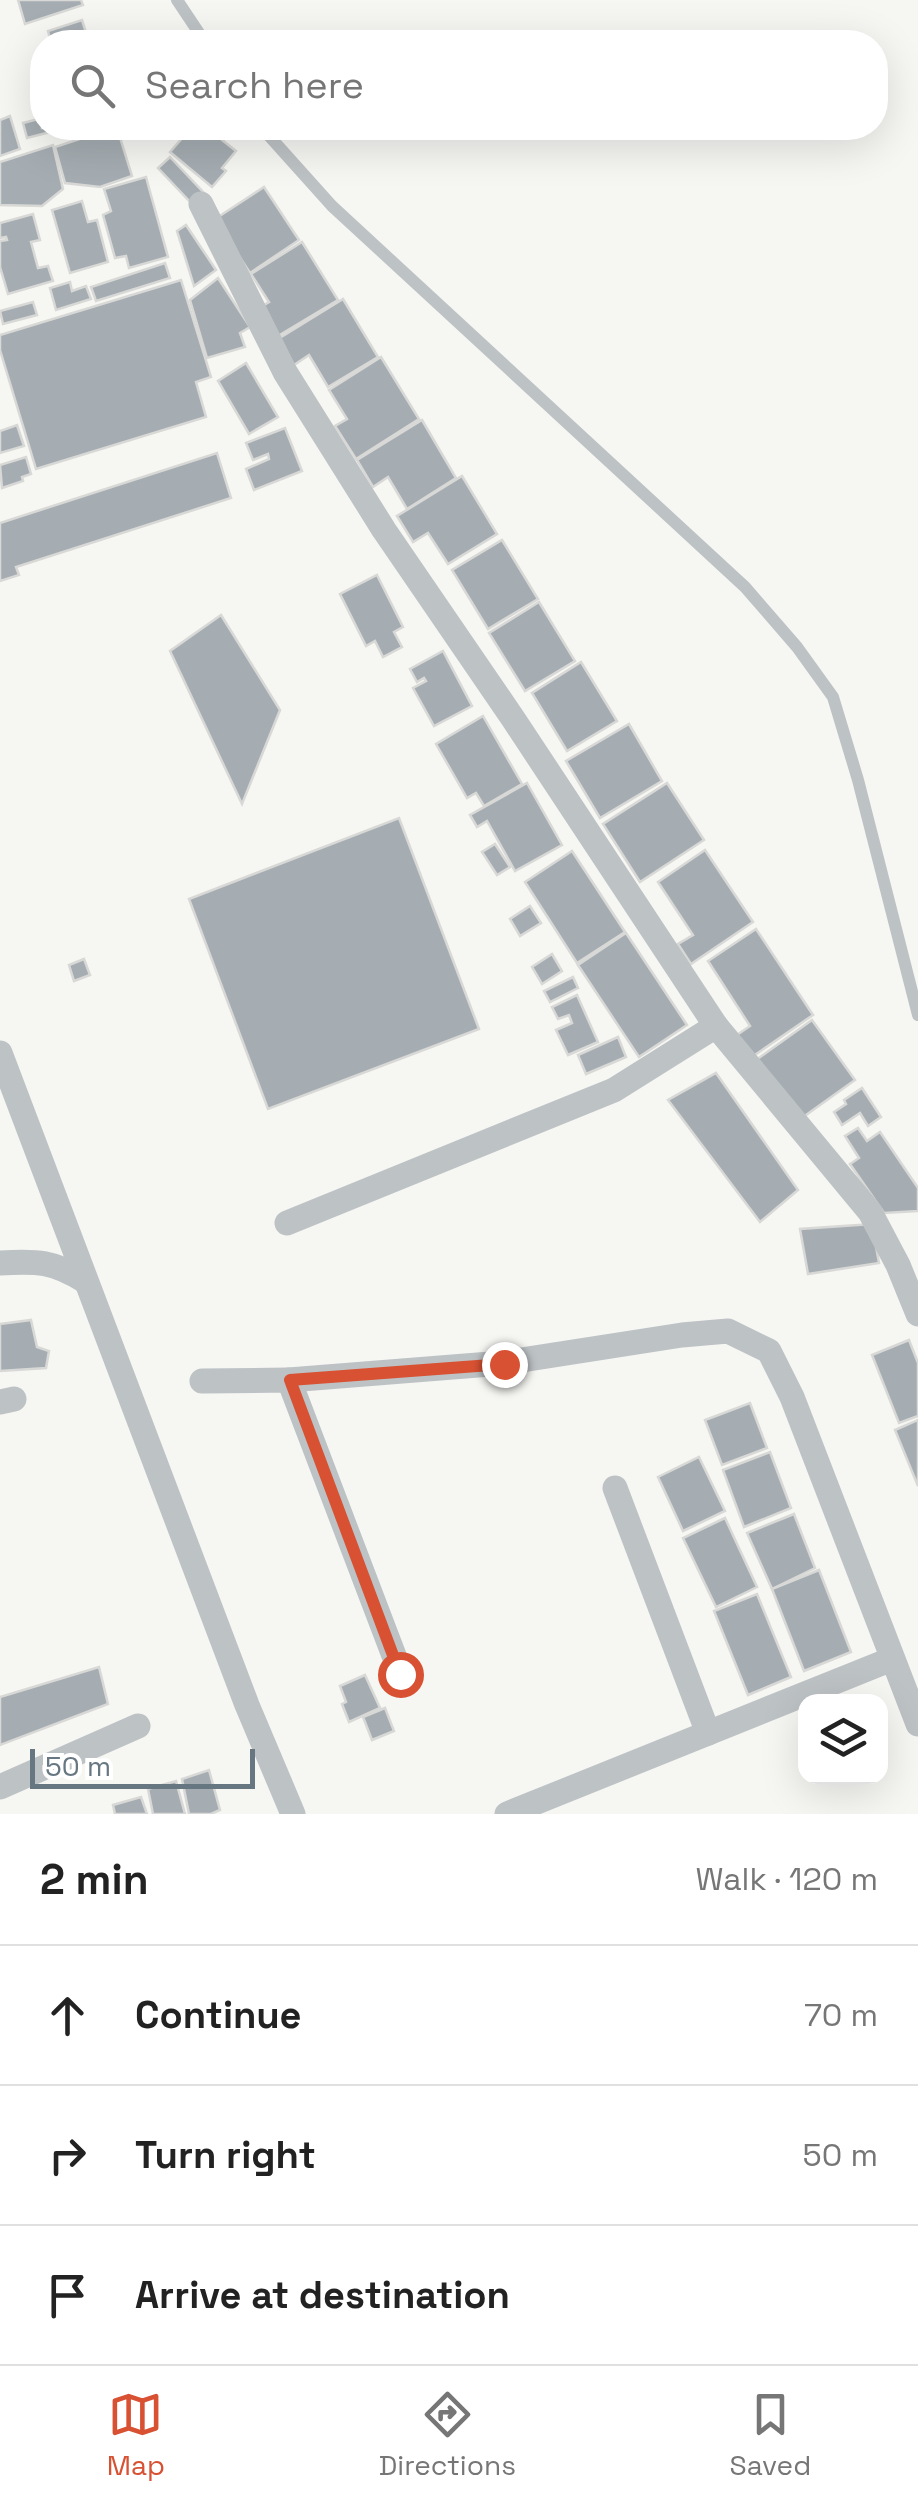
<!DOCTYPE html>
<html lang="en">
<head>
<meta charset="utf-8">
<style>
  body { margin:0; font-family:"Space Grotesk",sans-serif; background:#f2f2f2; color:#222 }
  .controls { position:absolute; right:30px; bottom:30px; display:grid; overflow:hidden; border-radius:20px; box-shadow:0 10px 40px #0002 }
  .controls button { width:90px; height:90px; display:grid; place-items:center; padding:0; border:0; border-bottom:2px solid #e0e0e0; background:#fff; color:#222; font:50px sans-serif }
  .scale { position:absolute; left:30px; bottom:25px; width:225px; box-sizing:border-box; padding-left:10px; border:5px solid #677782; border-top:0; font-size:28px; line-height:35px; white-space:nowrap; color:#677782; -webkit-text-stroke:8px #fff; paint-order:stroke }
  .stop { position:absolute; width:30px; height:30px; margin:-22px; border:8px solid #d75132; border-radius:50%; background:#fff }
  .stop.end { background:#d75132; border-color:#fff; box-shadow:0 2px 10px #0008 }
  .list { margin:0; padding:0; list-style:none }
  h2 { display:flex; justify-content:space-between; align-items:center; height:130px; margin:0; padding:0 40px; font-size:42px }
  h2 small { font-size:32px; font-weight:400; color:#767676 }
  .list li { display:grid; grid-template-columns:65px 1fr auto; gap:30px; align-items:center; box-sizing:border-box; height:140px; padding:0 40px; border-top:2px solid #e0e0e0 }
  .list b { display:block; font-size:38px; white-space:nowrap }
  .list em { font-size:32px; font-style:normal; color:#767676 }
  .icon { flex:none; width:55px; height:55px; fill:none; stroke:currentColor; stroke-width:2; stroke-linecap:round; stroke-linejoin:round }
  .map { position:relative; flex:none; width:918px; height:1814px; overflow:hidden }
  .search { position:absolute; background:#fff; box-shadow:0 10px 40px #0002; left:30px; right:30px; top:30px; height:110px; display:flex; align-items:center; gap:25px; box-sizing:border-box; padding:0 35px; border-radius:40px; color:#767676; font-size:38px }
  .sheet { height:550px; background:#fff }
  nav { display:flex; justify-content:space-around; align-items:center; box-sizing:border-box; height:140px; border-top:2px solid #e0e0e0; background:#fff; font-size:28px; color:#767676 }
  nav a { display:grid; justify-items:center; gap:5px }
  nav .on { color:#d75132 }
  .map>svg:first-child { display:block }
  .building { fill:#a5adb2; stroke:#d8d8d6; stroke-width:2.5 }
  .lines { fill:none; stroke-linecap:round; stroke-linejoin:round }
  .lane { stroke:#bdc2c5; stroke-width:12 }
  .street { stroke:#bdc2c5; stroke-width:25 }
  .route { stroke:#d75132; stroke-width:12 }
</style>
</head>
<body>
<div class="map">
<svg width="918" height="1814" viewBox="0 0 918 1814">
  <rect width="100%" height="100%" fill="#f6f6f3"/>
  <g class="building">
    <path d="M18,0h63l2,5 -58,19z"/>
    <path d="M82,20l7,22h-38l-3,-11z"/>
    <path d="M10,116l10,33 -20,7v-36z"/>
    <path d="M42,118v10h24l-39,10 -4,-15z"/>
    <path d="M113,128h4l15,48 -32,11 -35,-4 -10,-36z"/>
    <path d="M191,128h16l29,23 -14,17 4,3 -14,16 -42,-35z"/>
    <path d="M53,145l10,44 -21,17 -42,-1v-43z"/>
    <path d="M170,157l35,37 -12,11 -35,-37z"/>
    <path d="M146,177l22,80 -39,11 -3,-12 -11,2 -12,-43 8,-4 -7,-22z"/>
    <path d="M264,187l35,53 -49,33 -35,-54z"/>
    <path d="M82,201l6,21 9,-2 11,42 -38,11 -18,-63z"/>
    <path d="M33,214l7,26 -9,2 7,26 10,-2 5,15 -45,13 -8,-27v-26l7,-1 -1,-3 -6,1v-15z"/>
    <path d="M186,225l30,45 -22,16 -17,-55z"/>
    <path d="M302,242l36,58 -60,36 -19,-28 10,-6 -18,-28z"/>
    <path d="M165,263l5,15 -74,23 -5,-14z"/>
    <path d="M218,278l32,49 -10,6 5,14 -38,11 -17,-58z"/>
    <path d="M181,280l30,97 -15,5 10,35 -170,52 -36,-119v-15z"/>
    <path d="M70,282l2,9 14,-5 5,13 -35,11 -6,-22z"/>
    <path d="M343,299l35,58 -50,30 -19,-32 -15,10 -16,-26z"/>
    <path d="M33,302l4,13 -34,9 -3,-13z"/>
    <path d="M381,357l38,62 -63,40 -21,-33 12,-7 -18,-29z"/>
    <path d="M246,363l32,54 -29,17 -31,-53z"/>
    <path d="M422,420l34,58 -49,31 -19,-32 -15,10 -16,-27z"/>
    <path d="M17,425l7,21 -24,7v-22z"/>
    <path d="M285,428l17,43 -48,19 -8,-21 23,-10 -1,-5 -15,6 -7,-17z"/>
    <path d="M217,453l14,45 -215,69 3,8 -19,6v-58z"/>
    <path d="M26,457l5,17 -9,3 1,4 -21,7 -2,-23z"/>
    <path d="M462,476l35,58 -49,30 -20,-31 -15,9 -16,-26z"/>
    <path d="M502,540l36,59 -50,30 -36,-59z"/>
    <path d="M377,575l26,52 -9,5 8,15 -19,10 -8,-16 -9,5 -26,-52z"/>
    <path d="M539,602l36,59 -50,30 -36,-58z"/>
    <path d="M221,615l59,95 -38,94 -72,-153z"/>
    <path d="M443,651l29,55 -38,20 -21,-38 13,-7 -2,-3 -7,4 -7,-13z"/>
    <path d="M581,662l36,59 -50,30 -35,-58z"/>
    <path d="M483,716l39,68 -38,22 -8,-13 -9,5 -31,-54z"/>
    <path d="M629,724l33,57 -62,37 -34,-57z"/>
    <path d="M527,783l35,62 -47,26 -28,-50 -10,6 -7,-12z"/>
    <path d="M667,783l37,57 -64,42 -37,-58z"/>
    <path d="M399,818l80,211 -211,80 -79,-210z"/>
    <path d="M495,844l15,23 -13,8 -15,-23z"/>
    <path d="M705,850l48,72 -62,42 -13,-20 15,-9 -35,-53z"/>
    <path d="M572,851l53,81 -48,31 -52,-81z"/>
    <path d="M530,906l11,17 -21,13 -10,-17z"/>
    <path d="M756,929l57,86 -64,44 -15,-22 16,-11 -42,-65z"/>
    <path d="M626,933l61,92 -48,32 -61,-92z"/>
    <path d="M552,954l10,17 -20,13 -10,-17z"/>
    <path d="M84,959l6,16 -16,6 -5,-16z"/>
    <path d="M573,977l5,11 -28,14 -6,-11z"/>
    <path d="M577,995l21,47 -30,13 -12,-25 16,-7 -3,-8 -11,4 -6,-12z"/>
    <path d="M812,1020l43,60 -56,40 -43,-60z"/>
    <path d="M618,1037l8,20 -40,17 -8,-19z"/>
    <path d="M716,1073l82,117 -38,32 -92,-122z"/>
    <path d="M862,1088l19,29 -13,9 -8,-13 -18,12 -8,-13 12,-8 -2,-4z"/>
    <path d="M858,1128l9,13 13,-9 38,56v23l-34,2 -34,-49 9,-6 -14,-22z"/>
    <path d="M872,1224l7,39 -71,11 -8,-45z"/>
    <path d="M31,1320l6,27 12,4 -3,17 -46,3v-47z"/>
    <path d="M909,1340l9,23v53l-19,7 -27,-68z"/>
    <path d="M750,1403l17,45 -45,17 -17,-45z"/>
    <path d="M918,1420v66l-23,-56z"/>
    <path d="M770,1452l21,56 -47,19 -21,-57z"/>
    <path d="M699,1457l26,54 -42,20 -25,-54z"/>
    <path d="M794,1514l21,54 -43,21 -25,-56z"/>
    <path d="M725,1518l32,69 -41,20 -33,-69z"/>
    <path d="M819,1570l32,82 -47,19 -32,-82z"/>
    <path d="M757,1594l34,83 -43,18 -34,-84z"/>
    <path d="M99,1667l9,37 -108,41v-48z"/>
    <path d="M365,1675l15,33 -31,14 -7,-18 4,-2 -6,-16z"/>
    <path d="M385,1708l9,23 -22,9 -9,-23z"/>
    <path d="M209,1770l11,40 -9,4h-22l-7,-35z"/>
    <path d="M176,1781l9,33h-32l-5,-25z"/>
    <path d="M141,1797l6,17h-32l-2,-9z"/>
  </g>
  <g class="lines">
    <g class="lane">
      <path d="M177,0l28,42"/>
      <path d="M262,128l70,78 413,381 52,60 36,50 25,83 60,235"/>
    </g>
    <g class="street">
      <path d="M201,204l84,168 99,158 130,190 202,306 154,186 28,53 20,49"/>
      <path d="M0,1053l247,652 46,109"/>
      <path d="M287,1223l327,-133 102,-64"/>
      <path d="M0,1263c38,-2 53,-2 85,18"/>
      <path d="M289,1380l214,-17 179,-28 46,-4 41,20 23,46 126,327"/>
      <path d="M202,1381l87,-1 112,294"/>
      <path d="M0,1402l14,-3"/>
      <path d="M615,1488l93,245"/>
      <path d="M0,1787l138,-61"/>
      <path d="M507,1814l385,-155"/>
    </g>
  </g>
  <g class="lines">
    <path class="route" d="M400,1674l-110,-294 214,-16"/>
  </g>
</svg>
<div class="controls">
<button><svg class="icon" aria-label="layers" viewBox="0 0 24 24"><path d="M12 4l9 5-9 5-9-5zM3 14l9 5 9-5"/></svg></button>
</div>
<div class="scale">50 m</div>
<div class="stop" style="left:400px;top:1674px"></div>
<div class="stop end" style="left:504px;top:1364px"></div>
<div class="search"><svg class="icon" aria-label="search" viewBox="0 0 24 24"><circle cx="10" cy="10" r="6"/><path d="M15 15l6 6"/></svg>Search here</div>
</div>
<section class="sheet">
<h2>2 min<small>Walk · 120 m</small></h2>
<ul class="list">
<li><svg class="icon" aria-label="ahead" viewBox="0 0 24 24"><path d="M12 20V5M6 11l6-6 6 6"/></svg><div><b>Continue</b></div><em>70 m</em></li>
<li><svg class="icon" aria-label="right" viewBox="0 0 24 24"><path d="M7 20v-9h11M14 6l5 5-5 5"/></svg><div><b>Turn right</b></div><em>50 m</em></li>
<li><svg class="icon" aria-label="arrive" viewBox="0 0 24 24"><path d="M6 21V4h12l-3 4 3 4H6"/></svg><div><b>Arrive at destination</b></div></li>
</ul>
</section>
<nav>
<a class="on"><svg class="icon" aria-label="map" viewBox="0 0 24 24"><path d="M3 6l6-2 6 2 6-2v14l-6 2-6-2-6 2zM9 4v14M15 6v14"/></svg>Map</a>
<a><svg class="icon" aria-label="directions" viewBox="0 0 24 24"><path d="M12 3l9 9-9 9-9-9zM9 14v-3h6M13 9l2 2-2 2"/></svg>Directions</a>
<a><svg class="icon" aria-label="saved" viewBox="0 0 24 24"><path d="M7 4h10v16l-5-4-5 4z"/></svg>Saved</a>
</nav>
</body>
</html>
